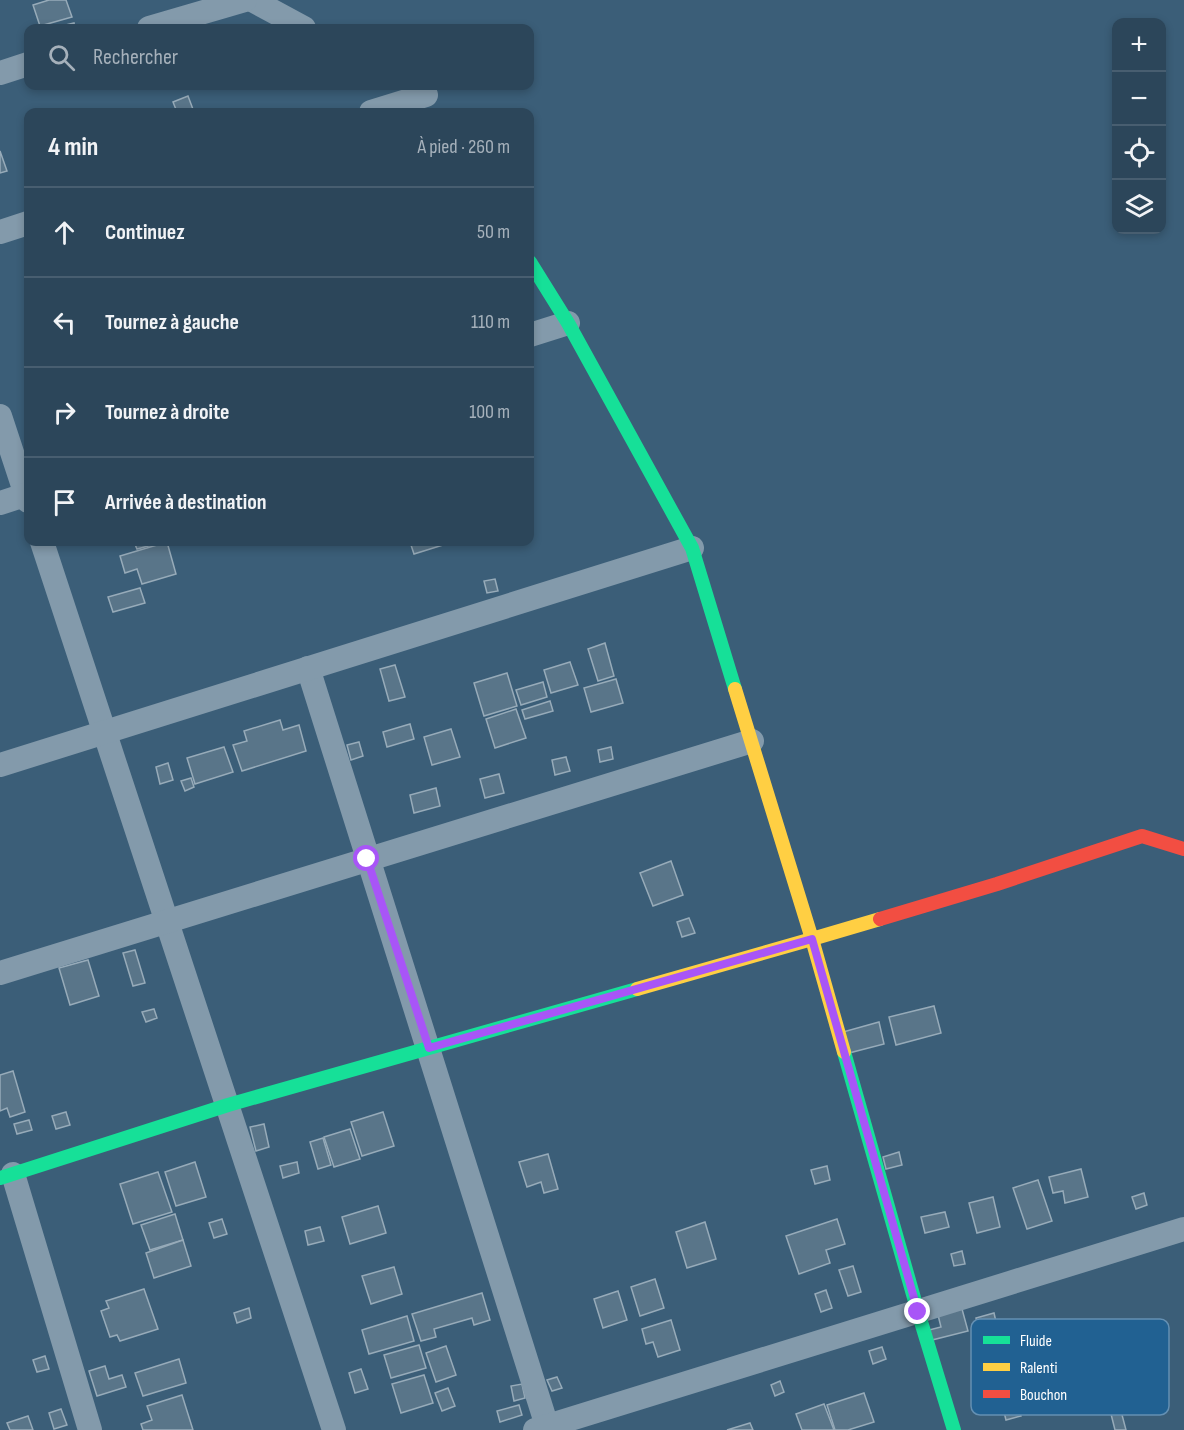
<!DOCTYPE html>
<html lang="fr">
<head>
<meta charset="utf-8">
<style>
  body { margin:0; font-family:"Sofia Sans Condensed",sans-serif; background:#344d60; color:#f1f3f6 }
  .controls { position:absolute; right:18px; top:18px; display:grid; overflow:hidden; border-radius:12px; box-shadow:0 3px 9px #0003 }
  .controls button { width:54px; height:54px; display:grid; place-items:center; padding:0; border:0; border-bottom:2px solid #485e70; background:#2c465a; color:#f1f3f6; font:30px sans-serif }
  .stop { position:absolute; width:18px; height:18px; margin:-14px; border:4px solid #a855f7; border-radius:50%; background:#fff }
  .stop.end { background:#a855f7; border-color:#fff; box-shadow:0 2px 6px #0008 }
  .list { margin:0; padding:0; list-style:none }
  h2 { display:flex; justify-content:space-between; align-items:center; height:78px; margin:0; padding:0 24px; font-size:26px }
  h2 small { font-size:20px; font-weight:400; color:#a6b1bb }
  .list li { display:grid; grid-template-columns:39px 1fr auto; gap:18px; align-items:center; box-sizing:border-box; height:90px; padding:0 24px; border-top:2px solid #485e70 }
  .list b { display:block; font-size:22px; white-space:nowrap }
  .list em { font-size:20px; font-style:normal; color:#a6b1bb }
  .icon { flex:none; width:33px; height:33px; fill:none; stroke:currentColor; stroke-width:2; stroke-linecap:round; stroke-linejoin:round }
  .map { position:relative; flex:none; width:1184px; height:1430px; overflow:hidden }
  .search { position:absolute; background:#2c465a; box-shadow:0 3px 9px #0003; left:24px; top:24px; width:510px; height:66px; display:flex; align-items:center; gap:15px; box-sizing:border-box; padding:0 21px; border-radius:12px; color:#a6b1bb; font-size:22px }
  .panel { position:absolute; background:#2c465a; box-shadow:0 3px 9px #0003; left:24px; top:108px; width:510px; height:438px; border-radius:12px }
  .map>svg:first-child { display:block }
  .building { fill:#597589; stroke:#97abb9; stroke-width:1.5 }
  .lines { fill:none; stroke-linecap:round; stroke-linejoin:round }
  .street { stroke:#839aab; stroke-width:24 }
  .fast { stroke:#16e098; stroke-width:14 }
  .slow { stroke:#ffcf43; stroke-width:14 }
  .jam { stroke:#f24e42; stroke-width:14 }
  .route { stroke:#a855f7; stroke-width:8 }
  .key { fill:#216192; stroke:#6490b3; stroke-width:1.5 }
  .key-label { font-size:16px; fill:#fff }
</style>
</head>
<body>
<div class="map">
<svg width="1184" height="1430" viewBox="0 0 1184 1430">
  <rect width="100%" height="100%" fill="#3b5e78"/>
  <g class="building">
    <path d="M49,0h17l6,17 -32,9 -7,-21z"/>
    <path d="M74,23l1,5h-16l-1,-1z"/>
    <path d="M188,96l6,16h-17l-4,-10z"/>
    <path d="M0,151l7,20 -7,2z"/>
    <path d="M134,542h29l-26,7z"/>
    <path d="M167,542l9,32 -34,10 -5,-15 -12,4 -5,-17z"/>
    <path d="M410,542h32l1,3 -29,9z"/>
    <path d="M495,579l3,12 -11,2 -3,-12z"/>
    <path d="M140,588l5,15 -32,9 -5,-15z"/>
    <path d="M605,643l9,33 -16,5 -10,-32z"/>
    <path d="M570,662l8,23 -27,8 -7,-23z"/>
    <path d="M395,665l10,32 -16,4 -9,-32z"/>
    <path d="M507,673l10,33 -33,10 -10,-33z"/>
    <path d="M616,679l7,24 -32,9 -7,-24z"/>
    <path d="M543,682l4,15 -26,8 -5,-15z"/>
    <path d="M550,701l3,10 -28,8 -3,-9z"/>
    <path d="M516,709l10,29 -31,10 -9,-29z"/>
    <path d="M280,720l3,10 16,-5 7,26 -64,20 -9,-26 14,-4 -3,-10z"/>
    <path d="M410,724l4,15 -27,8 -4,-15z"/>
    <path d="M451,729l9,28 -28,8 -8,-28z"/>
    <path d="M359,742l4,14 -12,4 -4,-15z"/>
    <path d="M224,747l9,25 -38,12 -8,-26z"/>
    <path d="M611,747l2,12 -13,3 -2,-12z"/>
    <path d="M566,757l4,14 -15,4 -3,-15z"/>
    <path d="M168,763l5,17 -13,4 -4,-17z"/>
    <path d="M499,774l5,19 -19,5 -5,-19z"/>
    <path d="M191,778l3,9 -9,4 -4,-10z"/>
    <path d="M436,788l4,18 -26,7 -4,-18z"/>
    <path d="M671,861l12,34 -30,11 -13,-33z"/>
    <path d="M689,918l6,15 -13,4 -5,-15z"/>
    <path d="M135,950l10,33 -12,3 -10,-33z"/>
    <path d="M88,960l11,36 -29,9 -11,-37z"/>
    <path d="M934,1006l7,27 -45,12 -7,-28z"/>
    <path d="M154,1009l3,9 -11,4 -4,-10z"/>
    <path d="M879,1022l5,22 -35,9 -6,-21z"/>
    <path d="M13,1071l12,41 -15,5 -3,-9 -7,3v-36z"/>
    <path d="M66,1112l4,13 -14,4 -4,-13z"/>
    <path d="M383,1112l11,34 -32,10 -11,-34z"/>
    <path d="M29,1120l3,10 -15,4 -3,-10z"/>
    <path d="M264,1124l5,23 -13,4 -6,-24z"/>
    <path d="M350,1129l10,30 -26,8 -10,-30z"/>
    <path d="M323,1138l8,27 -13,4 -8,-27z"/>
    <path d="M899,1152l3,13 -16,4 -3,-12z"/>
    <path d="M548,1154l10,35 -14,4 -3,-11 -14,5 -8,-25z"/>
    <path d="M195,1162l11,35 -30,9 -11,-34z"/>
    <path d="M297,1162l2,11 -16,5 -3,-12z"/>
    <path d="M827,1166l3,14 -15,4 -4,-14z"/>
    <path d="M1081,1169l7,28 -23,6 -2,-12 -10,2 -4,-16z"/>
    <path d="M158,1172l14,40 -39,12 -13,-40z"/>
    <path d="M1038,1180l14,41 -25,8 -14,-41z"/>
    <path d="M1144,1193l3,12 -11,4 -4,-12z"/>
    <path d="M993,1197l7,30 -23,6 -8,-30z"/>
    <path d="M378,1206l8,27 -36,11 -8,-27z"/>
    <path d="M945,1212l4,15 -24,6 -4,-16z"/>
    <path d="M175,1214l8,26 -33,10 -9,-25z"/>
    <path d="M222,1219l5,15 -13,4 -5,-15z"/>
    <path d="M837,1219l8,25 -19,6 4,13 -31,11 -13,-38z"/>
    <path d="M705,1222l11,37 -29,9 -11,-36z"/>
    <path d="M320,1227l4,14 -16,4 -3,-14z"/>
    <path d="M183,1240l8,26 -37,12 -8,-25z"/>
    <path d="M962,1251l3,13 -11,2 -3,-12z"/>
    <path d="M853,1266l8,26 -13,4 -9,-26z"/>
    <path d="M394,1267l8,27 -31,10 -9,-28z"/>
    <path d="M655,1279l9,29 -24,8 -9,-29z"/>
    <path d="M144,1289l14,40 -38,12 -3,-6 -7,2 -9,-26 8,-3 -3,-7z"/>
    <path d="M826,1290l6,18 -11,4 -6,-18z"/>
    <path d="M618,1291l9,29 -24,8 -9,-29z"/>
    <path d="M482,1293l8,27 -16,5 -2,-7 -38,11 2,8 -15,4 -9,-27z"/>
    <path d="M249,1308l2,10 -14,5 -3,-10z"/>
    <path d="M962,1309l6,22 -36,9 -3,-10 12,-3 -3,-12z"/>
    <path d="M994,1313l8,35 -18,5 -8,-35z"/>
    <path d="M407,1316l7,25 -45,13 -7,-24z"/>
    <path d="M671,1320l9,30 -22,7 -5,-15 -7,2 -4,-15z"/>
    <path d="M419,1345l7,23 -35,10 -7,-23z"/>
    <path d="M446,1346l10,29 -20,7 -10,-29z"/>
    <path d="M882,1347l4,12 -13,5 -4,-13z"/>
    <path d="M45,1356l4,13 -12,3 -4,-12z"/>
    <path d="M179,1359l7,24 -43,13 -8,-23z"/>
    <path d="M105,1366l4,13 13,-4 4,12 -29,9 -8,-25z"/>
    <path d="M361,1369l7,20 -13,4 -6,-20z"/>
    <path d="M424,1375l9,28 -32,10 -9,-29z"/>
    <path d="M557,1377l5,11 -10,3 -5,-11z"/>
    <path d="M780,1381l4,11 -9,4 -4,-11z"/>
    <path d="M522,1384l3,14 -11,3 -3,-15z"/>
    <path d="M448,1388l7,18 -13,5 -7,-18z"/>
    <path d="M1013,1388l8,28 -15,4 -7,-28z"/>
    <path d="M864,1393l10,29 -26,8h-13l-8,-25z"/>
    <path d="M182,1395l11,35h-50l-2,-6 11,-4 -5,-14z"/>
    <path d="M824,1404l10,26h-32l-6,-16z"/>
    <path d="M519,1405l3,10 -22,7 -3,-11z"/>
    <path d="M61,1409l6,16 -13,4 -5,-16z"/>
    <path d="M1121,1411l5,19h-11l-4,-16z"/>
    <path d="M28,1416l5,14h-23l-3,-7z"/>
    <path d="M750,1423l3,7h-26z"/>
  </g>
  <g class="lines">
    <g class="street">
      <path d="M252,0l52,28"/>
      <path d="M149,28l96,-28"/>
      <path d="M0,73l28,-9"/>
      <path d="M371,112l55,-17"/>
      <path d="M0,232l28,-9"/>
      <path d="M530,335l38,-12"/>
      <path d="M0,416l28,85"/>
      <path d="M0,503l28,-9"/>
      <path d="M42,542l292,888"/>
      <path d="M308,668l239,758"/>
      <path d="M0,765l692,-217"/>
      <path d="M0,973l752,-232"/>
      <path d="M13,1174l77,256"/>
      <path d="M535,1430l649,-201"/>
    </g>
    <g class="fast">
      <path d="M530,262l38,61 124,225 43,141"/>
      <path d="M844,1052l74,260 36,118"/>
      <path d="M0,1178l228,-73 409,-116"/>
    </g>
    <g class="slow">
      <path d="M735,689l77,250 68,-20"/>
      <path d="M637,989l175,-50 32,113"/>
    </g>
    <path class="jam" d="M880,919l117,-35 145,-48 42,13"/>
  </g>
  <g class="lines">
    <path class="route" d="M367,859l62,189 383,-109 106,373"/>
  </g>
  <rect x="971" y="1319" width="198" height="96" rx="9" class="key"/>
  <rect x="983" y="1336" width="27" height="8" fill="#16e098"/>
  <rect x="983" y="1363" width="27" height="8" fill="#ffcf43"/>
  <rect x="983" y="1390" width="27" height="8" fill="#f24e42"/>
  <g class="key-label">
    <text x="1020" y="1346">Fluide</text>
    <text x="1020" y="1373">Ralenti</text>
    <text x="1020" y="1400">Bouchon</text>
  </g>
</svg>
<div class="controls">
<button>+</button>
<button>−</button>
<button><svg class="icon" aria-label="locate" viewBox="0 0 24 24"><circle cx="12" cy="12" r="6"/><path d="M12 2v4M12 18v4M2 12h4M18 12h4"/></svg></button>
<button><svg class="icon" aria-label="layers" viewBox="0 0 24 24"><path d="M12 4l9 5-9 5-9-5zM3 14l9 5 9-5"/></svg></button>
</div>
<div class="stop" style="left:367px;top:859px"></div>
<div class="stop end" style="left:918px;top:1312px"></div>
<div class="search"><svg class="icon" aria-label="search" viewBox="0 0 24 24"><circle cx="10" cy="10" r="6"/><path d="M15 15l6 6"/></svg>Rechercher</div>
<section class="panel">
<h2>4 min<small>À pied · 260 m</small></h2>
<ul class="list">
<li><svg class="icon" aria-label="ahead" viewBox="0 0 24 24"><path d="M12 20V5M6 11l6-6 6 6"/></svg><div><b>Continuez</b></div><em>50 m</em></li>
<li><svg class="icon" aria-label="left" viewBox="0 0 24 24"><path d="M17 20v-9H6M10 6l-5 5 5 5"/></svg><div><b>Tournez à gauche</b></div><em>110 m</em></li>
<li><svg class="icon" aria-label="right" viewBox="0 0 24 24"><path d="M7 20v-9h11M14 6l5 5-5 5"/></svg><div><b>Tournez à droite</b></div><em>100 m</em></li>
<li><svg class="icon" aria-label="arrive" viewBox="0 0 24 24"><path d="M6 21V4h12l-3 4 3 4H6"/></svg><div><b>Arrivée à destination</b></div></li>
</ul>
</section>
</div>
</body>
</html>
